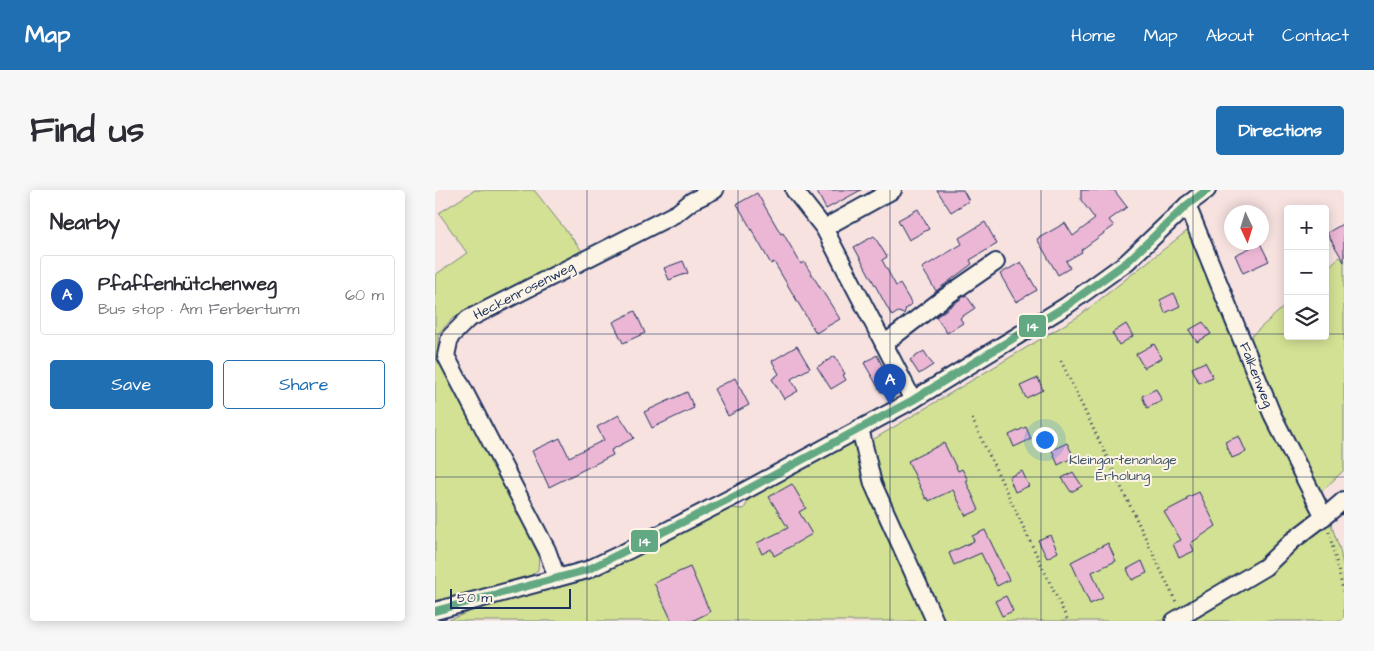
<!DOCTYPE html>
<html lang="en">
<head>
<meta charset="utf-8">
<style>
  body { margin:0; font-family:"Architects Daughter",sans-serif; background:#f7f7f7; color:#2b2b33 }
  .controls { position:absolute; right:15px; top:15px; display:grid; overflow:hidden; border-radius:5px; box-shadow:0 2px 12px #0003 }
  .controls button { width:45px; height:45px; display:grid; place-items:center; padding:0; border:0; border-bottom:1px solid #e1e1e2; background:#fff; color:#2b2b33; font:25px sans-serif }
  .compass { position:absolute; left:789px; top:15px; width:45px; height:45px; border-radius:50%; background:#fff; box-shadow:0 2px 12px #0003; rotate:176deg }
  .scale { position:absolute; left:15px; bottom:12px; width:121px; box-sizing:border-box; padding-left:5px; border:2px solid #1b2f5e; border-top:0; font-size:14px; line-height:18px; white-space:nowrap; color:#1b2f5e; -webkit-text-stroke:4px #fcf5e5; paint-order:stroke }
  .you { position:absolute; left:609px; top:249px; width:18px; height:18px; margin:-12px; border:4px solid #fff; border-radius:50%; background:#1a73e8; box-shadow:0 0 0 8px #1a73e833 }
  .badge { display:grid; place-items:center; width:32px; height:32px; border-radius:50%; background:#1f6fb2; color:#fff; font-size:16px; font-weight:700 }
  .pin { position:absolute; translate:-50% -41px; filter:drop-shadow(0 1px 2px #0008) }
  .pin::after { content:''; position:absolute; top:26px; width:18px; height:15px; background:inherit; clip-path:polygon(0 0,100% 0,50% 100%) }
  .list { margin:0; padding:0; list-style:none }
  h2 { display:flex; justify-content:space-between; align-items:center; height:65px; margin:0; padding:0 20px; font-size:21px }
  h2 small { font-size:16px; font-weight:400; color:#7c7c81 }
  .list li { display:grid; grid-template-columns:32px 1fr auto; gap:15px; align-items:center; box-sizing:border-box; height:80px; margin:0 10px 10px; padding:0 10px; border:1px solid #e1e1e2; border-radius:5px }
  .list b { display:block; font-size:19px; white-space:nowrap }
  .list p { margin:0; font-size:16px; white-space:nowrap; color:#7c7c81 }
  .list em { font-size:16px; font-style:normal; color:#7c7c81 }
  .actions { display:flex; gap:10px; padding:15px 20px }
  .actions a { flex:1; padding:11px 0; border:1px solid #1f6fb2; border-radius:5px; text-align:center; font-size:18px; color:#1f6fb2 }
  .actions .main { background:#1f6fb2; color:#fff }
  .icon { flex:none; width:28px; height:28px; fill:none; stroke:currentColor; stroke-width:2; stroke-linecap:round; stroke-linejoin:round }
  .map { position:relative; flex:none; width:909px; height:431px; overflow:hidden; border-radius:5px }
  header { display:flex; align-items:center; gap:30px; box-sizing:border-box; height:70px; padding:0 25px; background:#1f6fb2; color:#fff }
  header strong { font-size:24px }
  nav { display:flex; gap:28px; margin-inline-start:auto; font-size:18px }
  .intro { display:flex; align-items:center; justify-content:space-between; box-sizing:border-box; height:120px; padding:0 30px }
  h1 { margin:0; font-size:35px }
  .button { padding:12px 22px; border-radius:5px; background:#1f6fb2; color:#fff; font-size:18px; font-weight:700 }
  main { display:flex; gap:30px; padding:0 30px }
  aside { flex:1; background:#fff; border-radius:5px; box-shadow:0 2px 12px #0003 }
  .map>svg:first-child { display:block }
  .green { fill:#d3e194; stroke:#778879 }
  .building { fill:#ebb7d4; stroke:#1b2f5e }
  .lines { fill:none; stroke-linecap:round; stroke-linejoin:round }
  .minor-casing { stroke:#1b2f5e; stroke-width:20 }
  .path { stroke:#1b2f5e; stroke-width:3; stroke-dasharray:1 4; stroke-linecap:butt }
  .minor { stroke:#fcf5e5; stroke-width:16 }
  .bus-1-casing { stroke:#fcf5e5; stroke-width:11 }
  .bus-1 { stroke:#62a883; stroke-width:8 }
  .grid { fill:none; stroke:#1b2f5e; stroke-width:1; stroke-opacity:0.55 }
  .labels { text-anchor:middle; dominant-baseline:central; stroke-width:4; stroke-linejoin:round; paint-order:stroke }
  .street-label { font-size:14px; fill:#1b2f5e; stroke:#fcf5e5 }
  .park-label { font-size:14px; fill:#405369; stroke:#fcf5e5 }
  .line-badge { stroke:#fcf5e5; stroke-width:2 }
  .badge-label { font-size:14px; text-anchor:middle; font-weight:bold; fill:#fff }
</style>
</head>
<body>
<header>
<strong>Map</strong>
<nav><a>Home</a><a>Map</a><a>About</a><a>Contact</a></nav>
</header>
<div class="intro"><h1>Find us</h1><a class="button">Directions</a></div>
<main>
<aside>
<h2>Nearby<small></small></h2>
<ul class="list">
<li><span class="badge" style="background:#1a4fb4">A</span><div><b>Pfaffenhütchenweg</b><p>Bus stop · Am Ferberturm</p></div><em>60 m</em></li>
</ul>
<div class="actions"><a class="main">Save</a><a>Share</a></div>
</aside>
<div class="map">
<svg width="909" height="431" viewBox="0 0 909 431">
  <rect width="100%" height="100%" fill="#f7e2e0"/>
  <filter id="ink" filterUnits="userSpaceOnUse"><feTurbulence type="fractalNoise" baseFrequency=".02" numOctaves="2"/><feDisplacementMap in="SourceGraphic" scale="10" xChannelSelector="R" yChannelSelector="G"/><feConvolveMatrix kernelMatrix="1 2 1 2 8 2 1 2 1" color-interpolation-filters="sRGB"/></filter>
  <g filter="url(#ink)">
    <g class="green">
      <path d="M40,0h59l49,62 -131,67 -14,15v18l101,204 -1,14 -13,10 -90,22v-327l32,-22 -28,-40z"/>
      <path d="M757,37l76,166 -20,-54 40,-36v33h37v-66l19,-17v217l-24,23 20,57 4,20v51h-897l36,-15 104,-26 143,-72 14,1 5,-10 93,-57 32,-3 205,-123z"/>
    </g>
    <g class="building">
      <path d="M381,0h45l-35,19z"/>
      <path d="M502,0h26l6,11 -18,11z"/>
      <path d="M646,0h33l13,17 -18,13 5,6 -33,24 1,2 -16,9 4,7 -12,7 -21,-36 28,-16 8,13 22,-17 -14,-19z"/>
      <path d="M322,3l24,41 2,-1 18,31 3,-2 36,57 -24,14 -42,-71 -3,2 -34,-60z"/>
      <path d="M483,19l11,20 -20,11 -11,-20z"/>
      <path d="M550,32l12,22 -27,16 2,4 -36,27 -14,-23 40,-24 -3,-6z"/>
      <path d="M909,33v39l-17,-29z"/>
      <path d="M439,46l13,21 -5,3 14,26 4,-2 12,20 -6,4 -2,6 -6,-2 -6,4 -38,-69z"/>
      <path d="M825,53l9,18 -26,12 -8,-18z"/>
      <path d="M248,71l5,12 -19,7 -5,-12z"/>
      <path d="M586,72l16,28 -21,12 -16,-28z"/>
      <path d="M739,103l6,13 -15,7 -5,-13z"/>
      <path d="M531,105l9,13 -15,10 3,5 -16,10 -11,-16z"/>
      <path d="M200,121l10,22 -22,10 -10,-21z"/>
      <path d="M768,132l8,12 -14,8 -8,-12z"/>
      <path d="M691,134l7,12 -14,9 -7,-12z"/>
      <path d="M719,154l8,14 -18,10 -8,-14z"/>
      <path d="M362,156l13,22 -19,11 7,12 -14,8 -12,-20 7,-5 -7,-13z"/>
      <path d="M489,161l9,14 -14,9 -9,-14z"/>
      <path d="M442,165l15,31 -11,6 -17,-29z"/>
      <path d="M400,166l10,18 -2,1 3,5 -15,9 -14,-22z"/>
      <path d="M770,172l8,15 -14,6 -7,-15z"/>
      <path d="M300,188l14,27 -21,11 -14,-27z"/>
      <path d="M603,188l5,12 -17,8 -6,-12z"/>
      <path d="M721,199l6,12 -15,7 -5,-12z"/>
      <path d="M252,202l7,16 -42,20 -8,-16z"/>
      <path d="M184,225l15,23 -23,12 2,5 -64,32 -17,-36 28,-13 9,19 35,-17 -7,-13z"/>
      <path d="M591,237l5,12 -17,8 -5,-12z"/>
      <path d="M804,246l7,16 -14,6 -7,-16z"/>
      <path d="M509,253l14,28 4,-2 6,11 -2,1 13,29 -13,6 -13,-26 -24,11 -1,-3 -2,1 -18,-38z"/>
      <path d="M632,253l7,14 -16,8 -6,-15z"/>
      <path d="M587,281l7,15 -14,6 -6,-15z"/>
      <path d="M638,282l9,14 -11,6 -9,-14z"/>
      <path d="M357,294l14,24 -7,4 13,22 -38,22 -3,-7 -9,5 -5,-11 31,-15 -19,-31z"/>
      <path d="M764,302l17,34 -25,17 3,8 -15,7 -6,-14 8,-4 -17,-28 23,-12 -1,-2z"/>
      <path d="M550,340l24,50 -12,6 -16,-33 -27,12 -5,-12 25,-12 -2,-5z"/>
      <path d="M615,345l8,17 -11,6 -9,-18z"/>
      <path d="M673,353l8,18 -24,11 11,26 -13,6 -19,-42z"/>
      <path d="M707,371l5,12 -15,7 -5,-11z"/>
      <path d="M255,377l20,45 -18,9h-20l-18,-38z"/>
      <path d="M571,406l7,15 -11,5 -7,-15z"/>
    </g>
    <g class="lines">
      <g class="minor-casing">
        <g id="minor">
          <path d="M359,0l30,38 89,172"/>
          <path d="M752,15l85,209 52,103"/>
          <path d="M389,38l69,-38"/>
          <path d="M449,154l57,-44 55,-38"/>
          <path d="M425,238l13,56 62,137"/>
          <path d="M122,388l-10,-28 -101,-194 4,-19 18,-18 209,-106 15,-12 23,-11"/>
          <path d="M0,421l152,-41 40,-19 110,-56 176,-95 153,-94 61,-44 60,-57 20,-15"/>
          <path d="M739,431l91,-54 27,-26 38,-29 14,-12"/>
        </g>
      </g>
      <g class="path">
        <path d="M626,171l115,241"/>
        <path d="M537,229l96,202"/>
        <path d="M894,342l15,62"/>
      </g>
      <use href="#minor" class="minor"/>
      <g class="bus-1-casing">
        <path id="bus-1" d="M0,421l152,-41 150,-75 176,-95 153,-94 61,-44 60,-57 20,-15"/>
      </g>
      <use href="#bus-1" class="bus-1"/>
    </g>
  </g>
  <path class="grid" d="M152,0v431M303,0v431M455,0v431M606,0v431M758,0v431M0,144h853M890,144h19M0,287h909"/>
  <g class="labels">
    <g class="street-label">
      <text transform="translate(89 101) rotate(-27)">Heckenrosenweg</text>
      <text transform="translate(821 185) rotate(68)">Falkenweg</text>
    </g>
    <g class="park-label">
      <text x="688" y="270">Kleingartenanlage<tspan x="688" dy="16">Erholung</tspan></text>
    </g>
  </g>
  <g class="line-badge">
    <rect x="583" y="124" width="29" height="24" rx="5" fill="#62a883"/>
    <rect x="195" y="339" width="29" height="24" rx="5" fill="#62a883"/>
  </g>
  <g class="badge-label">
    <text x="598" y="141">14</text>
    <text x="210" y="356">14</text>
  </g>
</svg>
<div class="controls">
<button>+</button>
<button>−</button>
<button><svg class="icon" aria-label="layers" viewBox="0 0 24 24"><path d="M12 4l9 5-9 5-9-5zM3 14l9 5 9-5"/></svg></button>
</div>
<svg class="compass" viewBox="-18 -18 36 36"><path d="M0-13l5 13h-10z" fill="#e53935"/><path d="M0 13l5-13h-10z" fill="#7c7c81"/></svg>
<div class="scale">50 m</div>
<div class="you"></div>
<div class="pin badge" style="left:455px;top:215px;background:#1a4fb4">A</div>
</div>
</main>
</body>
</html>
